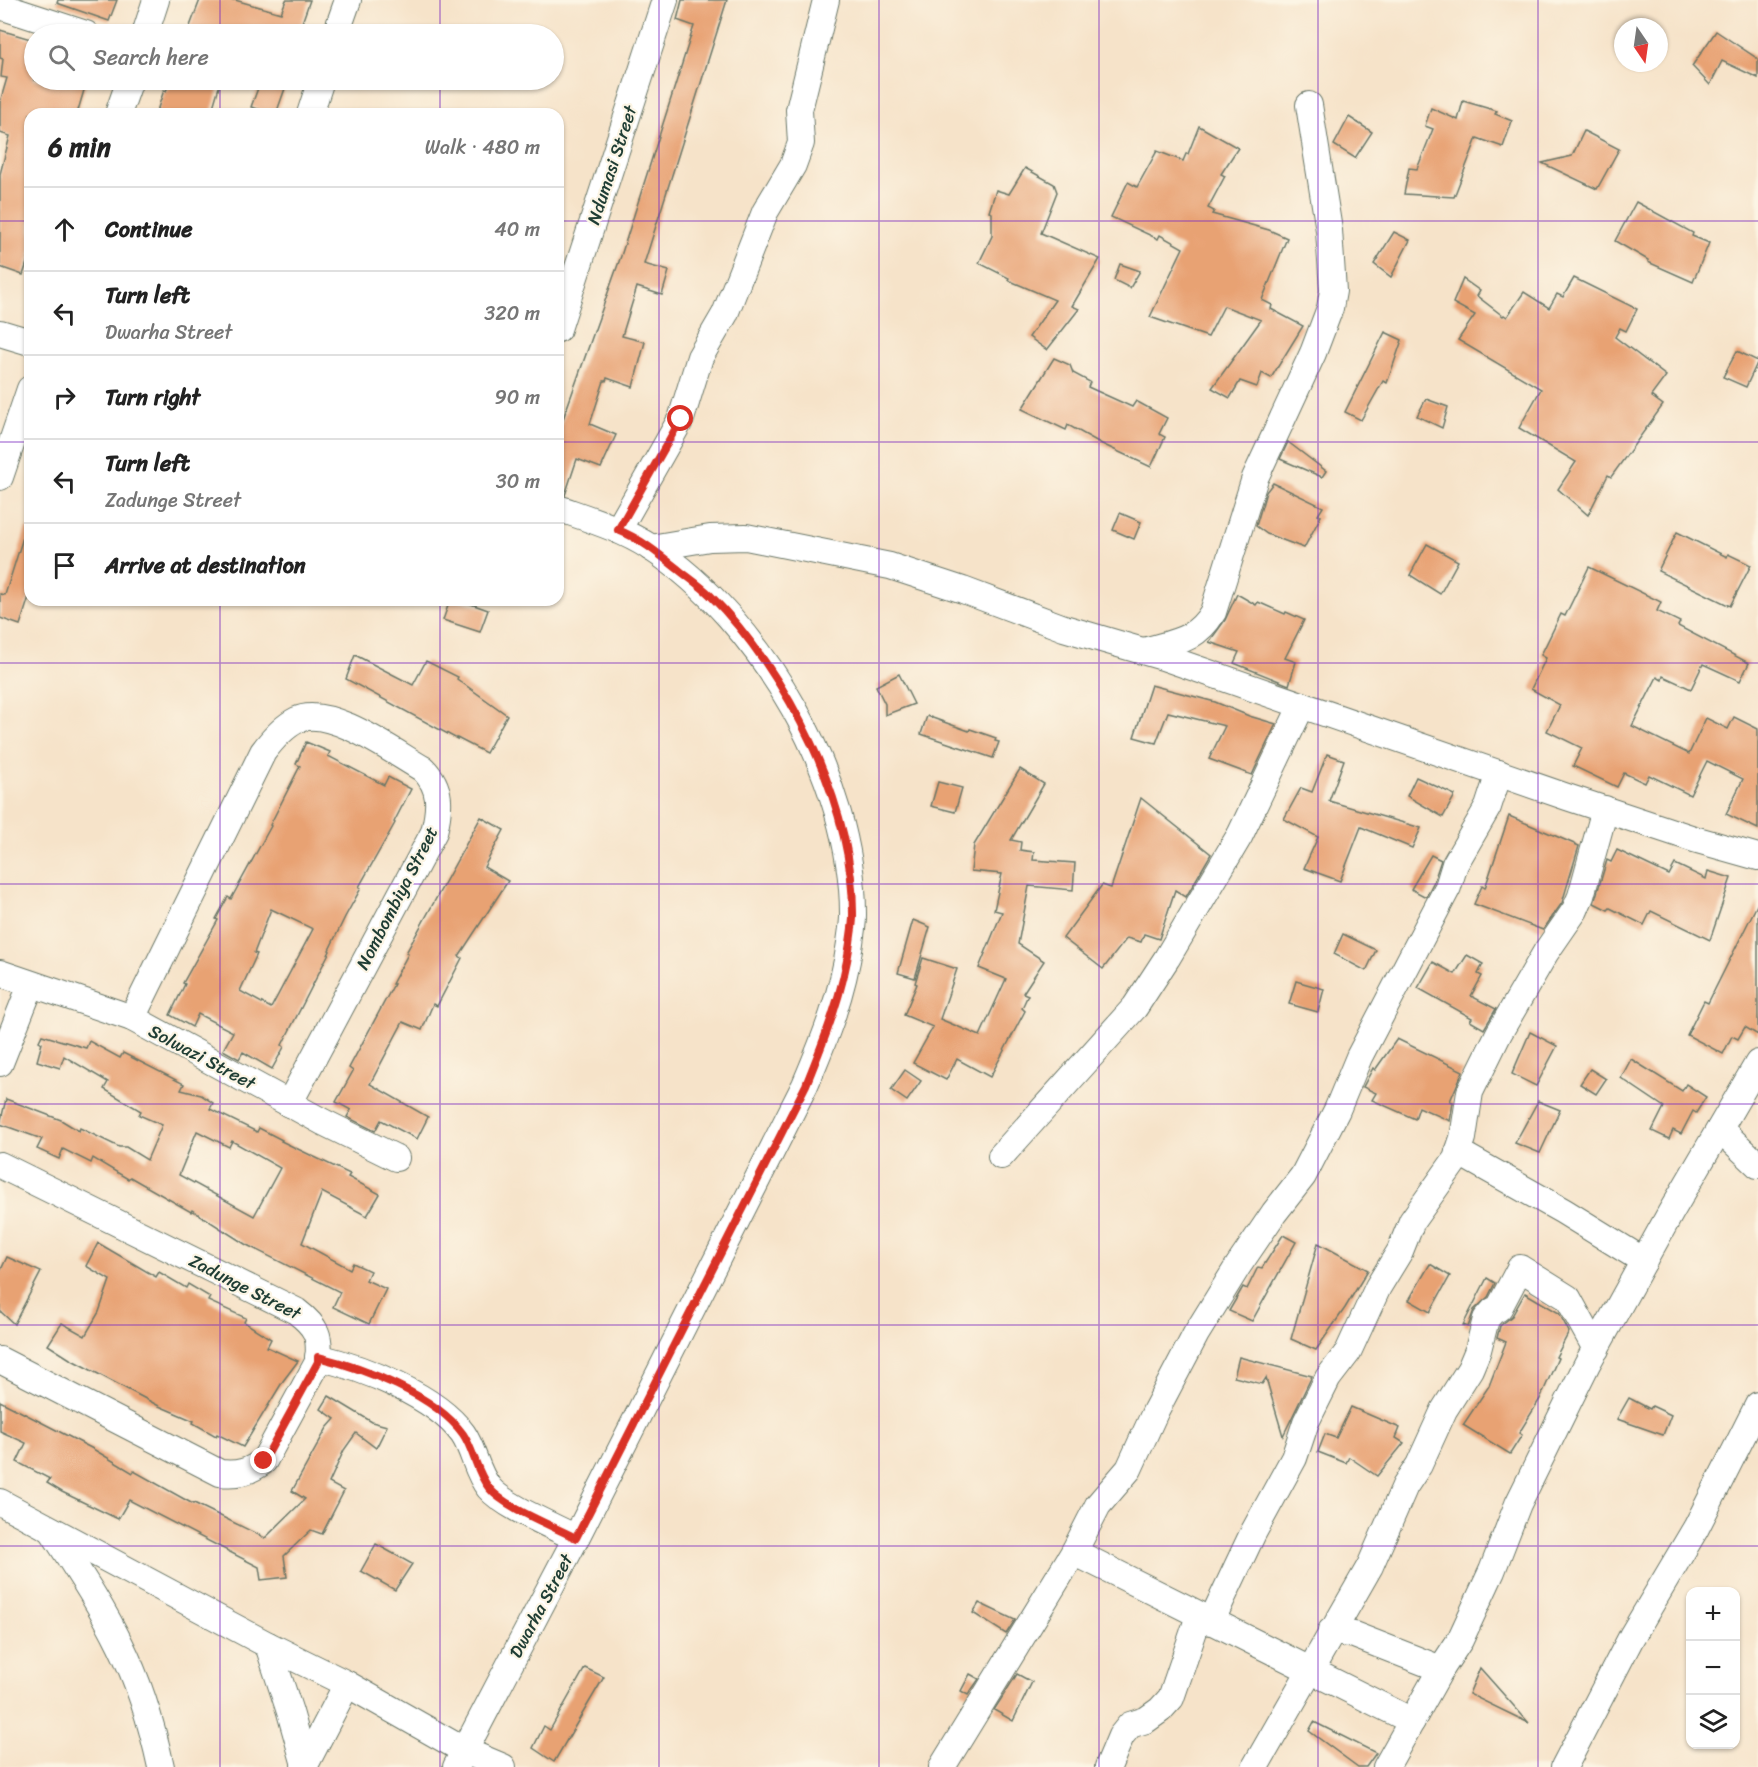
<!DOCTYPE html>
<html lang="en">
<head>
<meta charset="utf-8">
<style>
  body { margin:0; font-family:Sriracha,sans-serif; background:#f6f6f6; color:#222 }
  .controls { position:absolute; right:18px; bottom:18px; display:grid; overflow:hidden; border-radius:12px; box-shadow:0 2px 4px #0004 }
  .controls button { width:54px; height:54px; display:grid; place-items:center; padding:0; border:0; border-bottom:2px solid #e0e0e0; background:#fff; color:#222; font:30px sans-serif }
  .compass { position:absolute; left:1614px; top:18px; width:54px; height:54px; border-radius:50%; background:#fff; box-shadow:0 2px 4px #0004; rotate:167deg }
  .stop { position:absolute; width:18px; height:18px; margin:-14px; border:4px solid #d93025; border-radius:50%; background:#fff }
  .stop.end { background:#d93025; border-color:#fff; box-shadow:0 2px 6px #0008 }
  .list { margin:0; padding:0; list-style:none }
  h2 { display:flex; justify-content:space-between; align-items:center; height:78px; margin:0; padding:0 24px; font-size:26px }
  h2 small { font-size:20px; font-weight:400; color:#767676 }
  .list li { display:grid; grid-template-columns:39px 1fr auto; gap:18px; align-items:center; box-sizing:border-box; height:84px; padding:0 24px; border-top:2px solid #e0e0e0 }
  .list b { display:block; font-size:22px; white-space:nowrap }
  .list p { margin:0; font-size:20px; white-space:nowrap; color:#767676 }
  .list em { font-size:20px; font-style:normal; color:#767676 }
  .icon { flex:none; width:33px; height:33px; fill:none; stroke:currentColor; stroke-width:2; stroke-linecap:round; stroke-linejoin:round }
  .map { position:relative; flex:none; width:1758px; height:1767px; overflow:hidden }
  .search { position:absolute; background:#fff; box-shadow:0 2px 4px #0004; left:24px; top:24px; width:540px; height:66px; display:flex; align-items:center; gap:15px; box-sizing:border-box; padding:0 21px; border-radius:33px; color:#767676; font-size:22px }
  .panel { position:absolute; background:#fff; box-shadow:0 2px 4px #0004; left:24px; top:108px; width:540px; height:498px; border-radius:18px }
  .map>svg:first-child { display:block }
  .building { fill:#e8a273; fill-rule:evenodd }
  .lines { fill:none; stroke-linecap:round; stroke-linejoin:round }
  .minor-casing { stroke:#6a7768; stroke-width:28 }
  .minor { stroke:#fff; stroke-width:26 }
  .route { stroke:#d93025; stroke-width:8 }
  .grid { fill:none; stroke:#7b2cbf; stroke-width:1.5; stroke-opacity:0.55 }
  .labels { text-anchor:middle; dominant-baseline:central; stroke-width:4.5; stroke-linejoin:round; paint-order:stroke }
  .street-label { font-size:18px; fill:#1f3d34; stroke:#fcf5e5 }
</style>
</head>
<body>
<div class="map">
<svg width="1758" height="1767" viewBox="0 0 1758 1767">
  <rect width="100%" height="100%" fill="#fcf5e5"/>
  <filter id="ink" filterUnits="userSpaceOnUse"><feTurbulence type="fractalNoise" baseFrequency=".0167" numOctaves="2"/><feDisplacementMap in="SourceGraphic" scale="12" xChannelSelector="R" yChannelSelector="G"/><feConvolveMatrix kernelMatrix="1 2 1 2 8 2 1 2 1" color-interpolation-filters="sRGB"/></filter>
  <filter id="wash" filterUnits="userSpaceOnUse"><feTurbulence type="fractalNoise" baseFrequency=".008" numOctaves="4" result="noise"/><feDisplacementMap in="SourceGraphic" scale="24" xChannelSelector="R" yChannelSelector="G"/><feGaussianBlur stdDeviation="1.35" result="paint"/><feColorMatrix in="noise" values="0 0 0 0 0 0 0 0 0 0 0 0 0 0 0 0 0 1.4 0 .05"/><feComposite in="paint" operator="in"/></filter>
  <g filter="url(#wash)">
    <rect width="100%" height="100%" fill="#f6e3c9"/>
    <g id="blocks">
      <g class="building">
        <path d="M58,0h59l-8,21 -52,-18z"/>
        <path d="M200,0h35l46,13 5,-13h24l-12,34h-111z"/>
        <path d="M682,0h45l-83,264 25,7 -7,24 -25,-8 -15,49 23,6 -12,45 -26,-9 -1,3h-2l-14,43 26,11 -15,33 -24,-9 -12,36 -7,-2v-60l63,-177 73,-230 -17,-6z"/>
        <path d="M0,30l34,10v40h53l-10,34h-47v140l-7,21 -23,-8v-93l10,-38 -10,-3v-31l7,-24 -6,-1 2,-18 -3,-1z"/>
        <path d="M1716,31l42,28v19l-36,-17 -12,24 -18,-19z"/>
        <path d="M171,80h50l-10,34h-55l8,-24 2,1z"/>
        <path d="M261,80h27l-12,34 -25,-7z"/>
        <path d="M1463,101l34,10 -2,3 17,7 -9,26 -26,-9 -23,59 -50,-3 5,-26 8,1 16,-40 -8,-3 6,-18 27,12z"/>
        <path d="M1349,117l23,15 -17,26 -21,-13z"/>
        <path d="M1199,126l39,22 -17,26 4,2 -17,32 6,3 -2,3 57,16 18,8 -25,62 10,5 -1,4 32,17 -32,52 -9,-5 -5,14 -17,-6 -10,17 -18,-10 49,-68 -37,-14 -16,31 -58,-20 33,-69 -23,-13 -2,4 -47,-22 17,-35 9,5 20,-36 26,10 3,-7h2z"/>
        <path d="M1584,131l35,18 -22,40 -55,-26 30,-7z"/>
        <path d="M1025,168l29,16 3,8 -16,41 59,26 -28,47 7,3 -32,41 -18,-13 26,-37 -47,-20 1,-2 -30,-15 13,-27v-23l-3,-1 7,-22 13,4z"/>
        <path d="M1636,202l57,31 -1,3 17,7 -16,39 -45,-20v-2l-33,-19z"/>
        <path d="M1394,232l16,8 -19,37 -17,-13z"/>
        <path d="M1120,264l20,7 -10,17 -16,-8z"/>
        <path d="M1574,278l63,31 -11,22 -6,-3 -5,9 51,39 -15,20 12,9 -52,72 -3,-2 -20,40 -30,-26 18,-27 -57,-34 22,-39 -83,-49 17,-25 -22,-12 10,-24 17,12 -3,5 26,20 1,-1 3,2 17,-25 25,16 8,-14 6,3z"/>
        <path d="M1385,332l17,8 -15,43 -4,-2 -22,39 -16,-8z"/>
        <path d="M1737,351l21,10 -12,26 -23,-10z"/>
        <path d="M1054,358l16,7 3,8 17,9 -2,5 44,20 4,-6 31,17 -8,16 6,3 -14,30 -49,-23 -34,-19 -2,5 -44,-21z"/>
        <path d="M1426,399l22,8 -6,21 -25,-12z"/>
        <path d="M1288,442l38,29 -4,6 -42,-18z"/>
        <path d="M1273,483l50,24 -5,8 3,1 -17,32 -37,-14 -11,-8 10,-34z"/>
        <path d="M1120,513l21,9 -7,17 -21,-9z"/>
        <path d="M26,528l4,1v65l-10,31 -20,-7v-24l5,1z"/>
        <path d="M1677,532l50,25 1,-3 23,11 -21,41 -72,-35z"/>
        <path d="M1427,544l31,17 -18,33 -30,-19z"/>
        <path d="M1589,567l72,35 -4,9 23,11 -2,4 71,37 -9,18 -37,-17 -12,25 -28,-13 -1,4 -5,-3 -25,49 57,28 17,-36 22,11 6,-12 24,12v100l-32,-15 17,-35 -36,-18 -17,34 -41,-20 -4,8 -21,-10 -7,14 -44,-21 9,-18 -35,-17 13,-26 -29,-16 15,-31 -5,-3 20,-41 4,2z"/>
        <path d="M1237,594l19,11 2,-3 27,12 1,-2 18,8 -19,38 11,4 -7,23 -55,-22 5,-11 -30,-10 16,-22z"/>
        <path d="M450,600h10l28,10 -8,22 -37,-12z"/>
        <path d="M355,655l58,30 13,-24 32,16 -1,2 50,36 -21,38 -29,-15v1l-111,-60z"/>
        <path d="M899,674l15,30 -29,11v-11l-9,-18z"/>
        <path d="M1151,685l64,17 34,14 27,8 -24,51 -43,-16 16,-33 -57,-14 -12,31 -22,-6z"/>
        <path d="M927,716l42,15 1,-2 26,9 -1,3 4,1 -6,16 -72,-24z"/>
        <path d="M306,742l24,10 -2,4 56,29 4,-8 23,12 -17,33 1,1 -36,64 2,1 -16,29 -16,33 1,1 -48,94 2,2 -12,22 -29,-17 -4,7 -16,-9 10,-18 -35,-18 -6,13 -22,-12 15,-31 -2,-1 35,-63 -2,-1 12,-22 3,2 40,-73 -1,-1 30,-59 -4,-2zM271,909l42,20 -42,79 -31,-17 17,-37 -3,-1z"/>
        <path d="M1327,754l17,6 -15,41 92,27 -9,20 -51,-21 -21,54 -36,-13 14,-31 -34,-18 17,-31 11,4z"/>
        <path d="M1020,769l24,15 -33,56 10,2 -1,8 14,2 -1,8 42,3 -2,27 -44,-4 -11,58 26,17 -21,32 5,2 -6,13 3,3 -35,66 -33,-18 -11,21 -33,-17 20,-36 -29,-12 13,-31 -2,-1 8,-25 34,11 -17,50 40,17 26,-57 -27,-11 23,-56 -8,-2 8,-36 -31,-3 3,-26z"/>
        <path d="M1416,777l39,18 -12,22 -36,-21z"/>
        <path d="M938,782l24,6 -7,24 -24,-6z"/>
        <path d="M1141,798l70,56 -25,43 -11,-7 -16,49 -15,-5 -3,8 -14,-4 -24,31 -40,-31 39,-53 9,3z"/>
        <path d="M1509,816l70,30 -17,57 -19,27 -69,-26 8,-18 3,2z"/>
        <path d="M481,817l23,13 -20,37 24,14 -49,75 3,2 -25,48 -4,-2 -11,26 -19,-8 -33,62 58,33 -11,22 -36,-19 -6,11 -28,-14 4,-7 -15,-8 17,-31 -4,-3 45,-84h-2l16,-30 -2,-1z"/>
        <path d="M1617,850l52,25 6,-11 31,15 2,-8 23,7 -21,62 -59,-29 -7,14 -34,-17 -2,2 -14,-7 13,-43 4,2z"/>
        <path d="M1431,855l10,5 -7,21 -8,16 -15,-8z"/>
        <path d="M1758,903v132l-13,-8 -7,12 -6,-3 -9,18 -36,-19 17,-34 4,2z"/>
        <path d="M913,920l17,7 -15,51 -17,-5z"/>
        <path d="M1343,934l33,16 -10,21 -32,-17z"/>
        <path d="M1467,955l16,9 -5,10 4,2 -11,20 25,13 -12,20 -14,-8 2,-3 -54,-30 15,-26 22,12z"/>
        <path d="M1296,981l28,8 -6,23 -29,-8z"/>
        <path d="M1530,1032l27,14 -21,40 -24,-12z"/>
        <path d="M42,1035l44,13 3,-7 31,17 3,-5 61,31 -3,6 20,5 12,8 -3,6 47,23 2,-4 23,12 -1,1 69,33 -2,3 32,17 -13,22 -45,-24 -20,51 48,26 3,-6 17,8 -4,9 20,9 -17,35 -36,-17 7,-15 -95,-48 -53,-34 -1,2 -61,-35 -2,2 -35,-21 -2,5 -28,-14 -4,10 -22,-10 5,-10 -42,-15 6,-25 55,21 18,11 1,-3 39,19h7l21,13 15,-35 -23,-10 2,-4 -37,-22 4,-7 -44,-26 -4,12 -23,-7 5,-18 -3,-2zM197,1131l32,16 3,-6 48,27 -26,48 -75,-41z"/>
        <path d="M1397,1039l66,32 -13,30 3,1 -3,19 -31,-14 -4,12 -43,-19 4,-7 -13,-6 10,-19 2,2z"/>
        <path d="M1631,1059l51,32 4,-7 20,13 -10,16 -3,-2 -12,23 -8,-4 -4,9 -17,-8 12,-24 -43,-29z"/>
        <path d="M1590,1069l16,10 -10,15 -16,-10z"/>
        <path d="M905,1070l16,11 -14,20 -16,-11z"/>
        <path d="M1538,1101l22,9 -20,43 -25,-10z"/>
        <path d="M1283,1235l13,7 -44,79 -23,-10 14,-24 4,2 11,-22 4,1z"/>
        <path d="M98,1243l58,34 3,-5 27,16 2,-4 22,13 -2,4 38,17 -2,4 27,17 -4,8 31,14 -15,20 -40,66 -26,-13 -1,2 -23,-13 1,-2 -35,-15 -89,-47 -22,-14 14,-22 23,13 14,-24 11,-32 -24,-14z"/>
        <path d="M1318,1243l50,27 -23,38 -29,42 -25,-11z"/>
        <path d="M7,1257l34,15 -27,52 -14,-13v-39z"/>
        <path d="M1430,1264l20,12 -20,36 -21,-12z"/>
        <path d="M1487,1278l8,5 -7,14 -14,13 -6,17 -5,-2z"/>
        <path d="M1525,1293l34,20 10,19 -13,25 2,1 -18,41 -21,34 3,2 -12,19 -47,-29 26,-39 17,-44 -9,-4 3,-12 12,-10z"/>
        <path d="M1239,1357l73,19 -29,60 -17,-58 -4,6 -28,-7z"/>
        <path d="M329,1396l43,26 15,4 -11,22 -20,-15 -12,17 -15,33 15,8 -22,43 -11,-4 -27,26 3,21 -26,3 -2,-13 -130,-67 -11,19 -56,-27 -15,-9 3,-4 -33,-17 9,-19 -26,-12v-30l93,48 40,24 1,-2 59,33 1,-1 71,35 40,-39 -13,-8 35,-63 8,-9 -14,-10z"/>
        <path d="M1629,1398l21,11 2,-3 19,9 -8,20 -46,-16z"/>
        <path d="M1351,1407l49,21 -4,10 8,5 -27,33 -28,-19 -3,6 -28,-11 7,-18 11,4z"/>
        <path d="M376,1544l36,20 -17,26 -34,-19z"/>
        <path d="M979,1603l36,17 -9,14 -33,-21z"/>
        <path d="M585,1668l19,9 -50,85 -21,-14 11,-22 6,4z"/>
        <path d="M1480,1668l49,55 -60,-29z"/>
        <path d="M970,1674l9,5 -11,16 -7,-4z"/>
        <path d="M1017,1674l15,8 -19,39 -19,-11z"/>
        <path d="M1314,1722l62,31 -10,14h-8l-49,-36z"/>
      </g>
    </g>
  </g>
  <g filter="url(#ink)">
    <use href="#blocks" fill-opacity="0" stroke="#6a7768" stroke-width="1.5"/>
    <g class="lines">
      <g class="minor-casing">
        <g id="minor">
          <path d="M0,6l86,28"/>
          <path d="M145,34l11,-34"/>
          <path d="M336,34l12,-34"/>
          <path d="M118,114l12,-34"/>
          <path d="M310,114l11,-34"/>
          <path d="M558,329l107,-329"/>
          <path d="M0,333l30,9"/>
          <path d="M0,477l30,-88"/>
          <path d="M618,530l63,-111 19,-62 25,-43 40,-102 28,-47 8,-22 -2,-33 27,-110"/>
          <path d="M651,548l59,-10 36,-1 144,29 73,24 101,38 99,29 404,140 127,42 64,18"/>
          <path d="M1144,651c30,-9 52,-10 69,-39l42,-134 58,-125 17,-45 3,-17 -4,-61 -20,-125"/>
          <path d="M0,973l132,45 191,104 73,36"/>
          <path d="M132,1018l131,-266c9,-12 20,-25 34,-32 31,-16 98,33 126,49 19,19 17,38 11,63l-145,272"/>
          <path d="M0,1063l31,-78"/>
          <path d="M1720,1129l38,36"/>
          <path d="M1458,1152l105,59 81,50"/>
          <path d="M1001,1156l134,-149 32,-49 73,-123 62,-130"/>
          <path d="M0,1165l296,146c21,16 25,25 22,51l-54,99c-15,11 -26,14 -44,12l-220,-113"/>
          <path d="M318,1357c45,11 117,38 145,77 11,16 13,38 26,54 15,18 64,38 87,50"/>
          <path d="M0,1502l268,143 79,39 118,67 38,16"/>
          <path d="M53,1532c23,36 48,73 67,112 19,38 32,81 41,123"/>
          <path d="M1074,1552l24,-47 31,-36 27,-59 40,-76 42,-68 36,-53 29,-37 34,-66 22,-53 89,-170 7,-23 33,-57 11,-34"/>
          <path d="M1211,1622l42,-89 41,-75 12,-36 22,-44 20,-26 30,-65 22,-36 12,-30 44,-62 7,-21 7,-46 29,-59 47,-81 29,-42 6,-14 24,-87"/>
          <path d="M1331,1631l23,4 87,34"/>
          <path d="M268,1645l22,67 15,53"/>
          <path d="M304,1767l43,-83"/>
          <path d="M456,1767l120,-229 229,-453c20,-47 38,-92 45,-142 1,-9 3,-18 3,-27 1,-135 -91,-296 -203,-369 -28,-18 -61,-28 -92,-39"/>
          <path d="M942,1767l132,-215 338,169"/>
          <path d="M1108,1767l13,-31 9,-11 16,-5 14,-10 11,-12 28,-82"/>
          <path d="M1255,1767l115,-201 35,-80 14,-21 25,-55 26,-41 8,-19 8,-31 7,-8 6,-3 21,-40 48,30 28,51"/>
          <path d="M1386,1767l55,-98 19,-29 32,-69 26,-67 69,-140 84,-152 87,-149"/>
          <path d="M1564,1767l68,-131 64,-108 62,-123"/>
        </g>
      </g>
      <use href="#minor" class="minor"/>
    </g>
  </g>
  <g class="lines" filter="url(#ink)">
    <path class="route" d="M264,1461l54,-99v-5c45,11 117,38 145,77 11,16 13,38 26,54 15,19 64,38 87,50l230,-453c19,-47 37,-92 44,-142 1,-9 3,-18 3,-27 1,-111 -65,-243 -143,-321 -9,-9 -21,-17 -31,-25 -20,-16 -38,-31 -61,-40l63,-111"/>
  </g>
  <path class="grid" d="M220,0v34M440,0v34M659,0v1767M879,0v1767M1099,0v1767M1318,0v1767M1538,0v1767M220,80v34M440,80v34M0,221h30M558,221h1200M0,442h30M558,442h1200M220,600v1167M440,600v1167M0,663h1758M0,884h1758M0,1104h1758M0,1325h1758M0,1546h1758"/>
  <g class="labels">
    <g class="street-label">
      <text transform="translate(612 165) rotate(-72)">Ndumasi Street</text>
      <text transform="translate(397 898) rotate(-63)">Nombombiya Street</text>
      <text transform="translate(202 1057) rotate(28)">Solwazi Street</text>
      <text transform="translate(245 1287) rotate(27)">Zadunge Street</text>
      <text transform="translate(541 1606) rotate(-62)">Dwarha Street</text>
    </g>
  </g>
</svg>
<div class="controls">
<button>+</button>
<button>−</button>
<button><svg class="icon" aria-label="layers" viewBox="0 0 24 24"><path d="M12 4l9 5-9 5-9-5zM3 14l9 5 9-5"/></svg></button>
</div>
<svg class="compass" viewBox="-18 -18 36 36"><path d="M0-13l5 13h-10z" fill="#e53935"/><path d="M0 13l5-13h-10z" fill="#767676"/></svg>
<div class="stop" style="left:681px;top:419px"></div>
<div class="stop end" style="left:264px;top:1461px"></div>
<div class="search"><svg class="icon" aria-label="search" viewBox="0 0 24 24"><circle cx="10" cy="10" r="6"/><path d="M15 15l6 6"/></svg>Search here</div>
<section class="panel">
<h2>6 min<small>Walk · 480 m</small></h2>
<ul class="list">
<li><svg class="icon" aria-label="ahead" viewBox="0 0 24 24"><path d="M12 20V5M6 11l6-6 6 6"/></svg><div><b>Continue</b></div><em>40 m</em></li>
<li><svg class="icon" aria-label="left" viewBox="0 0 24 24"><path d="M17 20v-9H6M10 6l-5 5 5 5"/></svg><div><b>Turn left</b><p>Dwarha Street</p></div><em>320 m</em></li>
<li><svg class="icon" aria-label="right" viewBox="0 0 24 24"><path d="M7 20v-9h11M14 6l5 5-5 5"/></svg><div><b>Turn right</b></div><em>90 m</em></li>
<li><svg class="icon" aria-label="left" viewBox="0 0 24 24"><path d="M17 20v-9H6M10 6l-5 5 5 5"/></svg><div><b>Turn left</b><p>Zadunge Street</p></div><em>30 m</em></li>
<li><svg class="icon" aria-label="arrive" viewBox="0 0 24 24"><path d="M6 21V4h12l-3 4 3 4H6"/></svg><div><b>Arrive at destination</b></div></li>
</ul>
</section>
</div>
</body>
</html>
